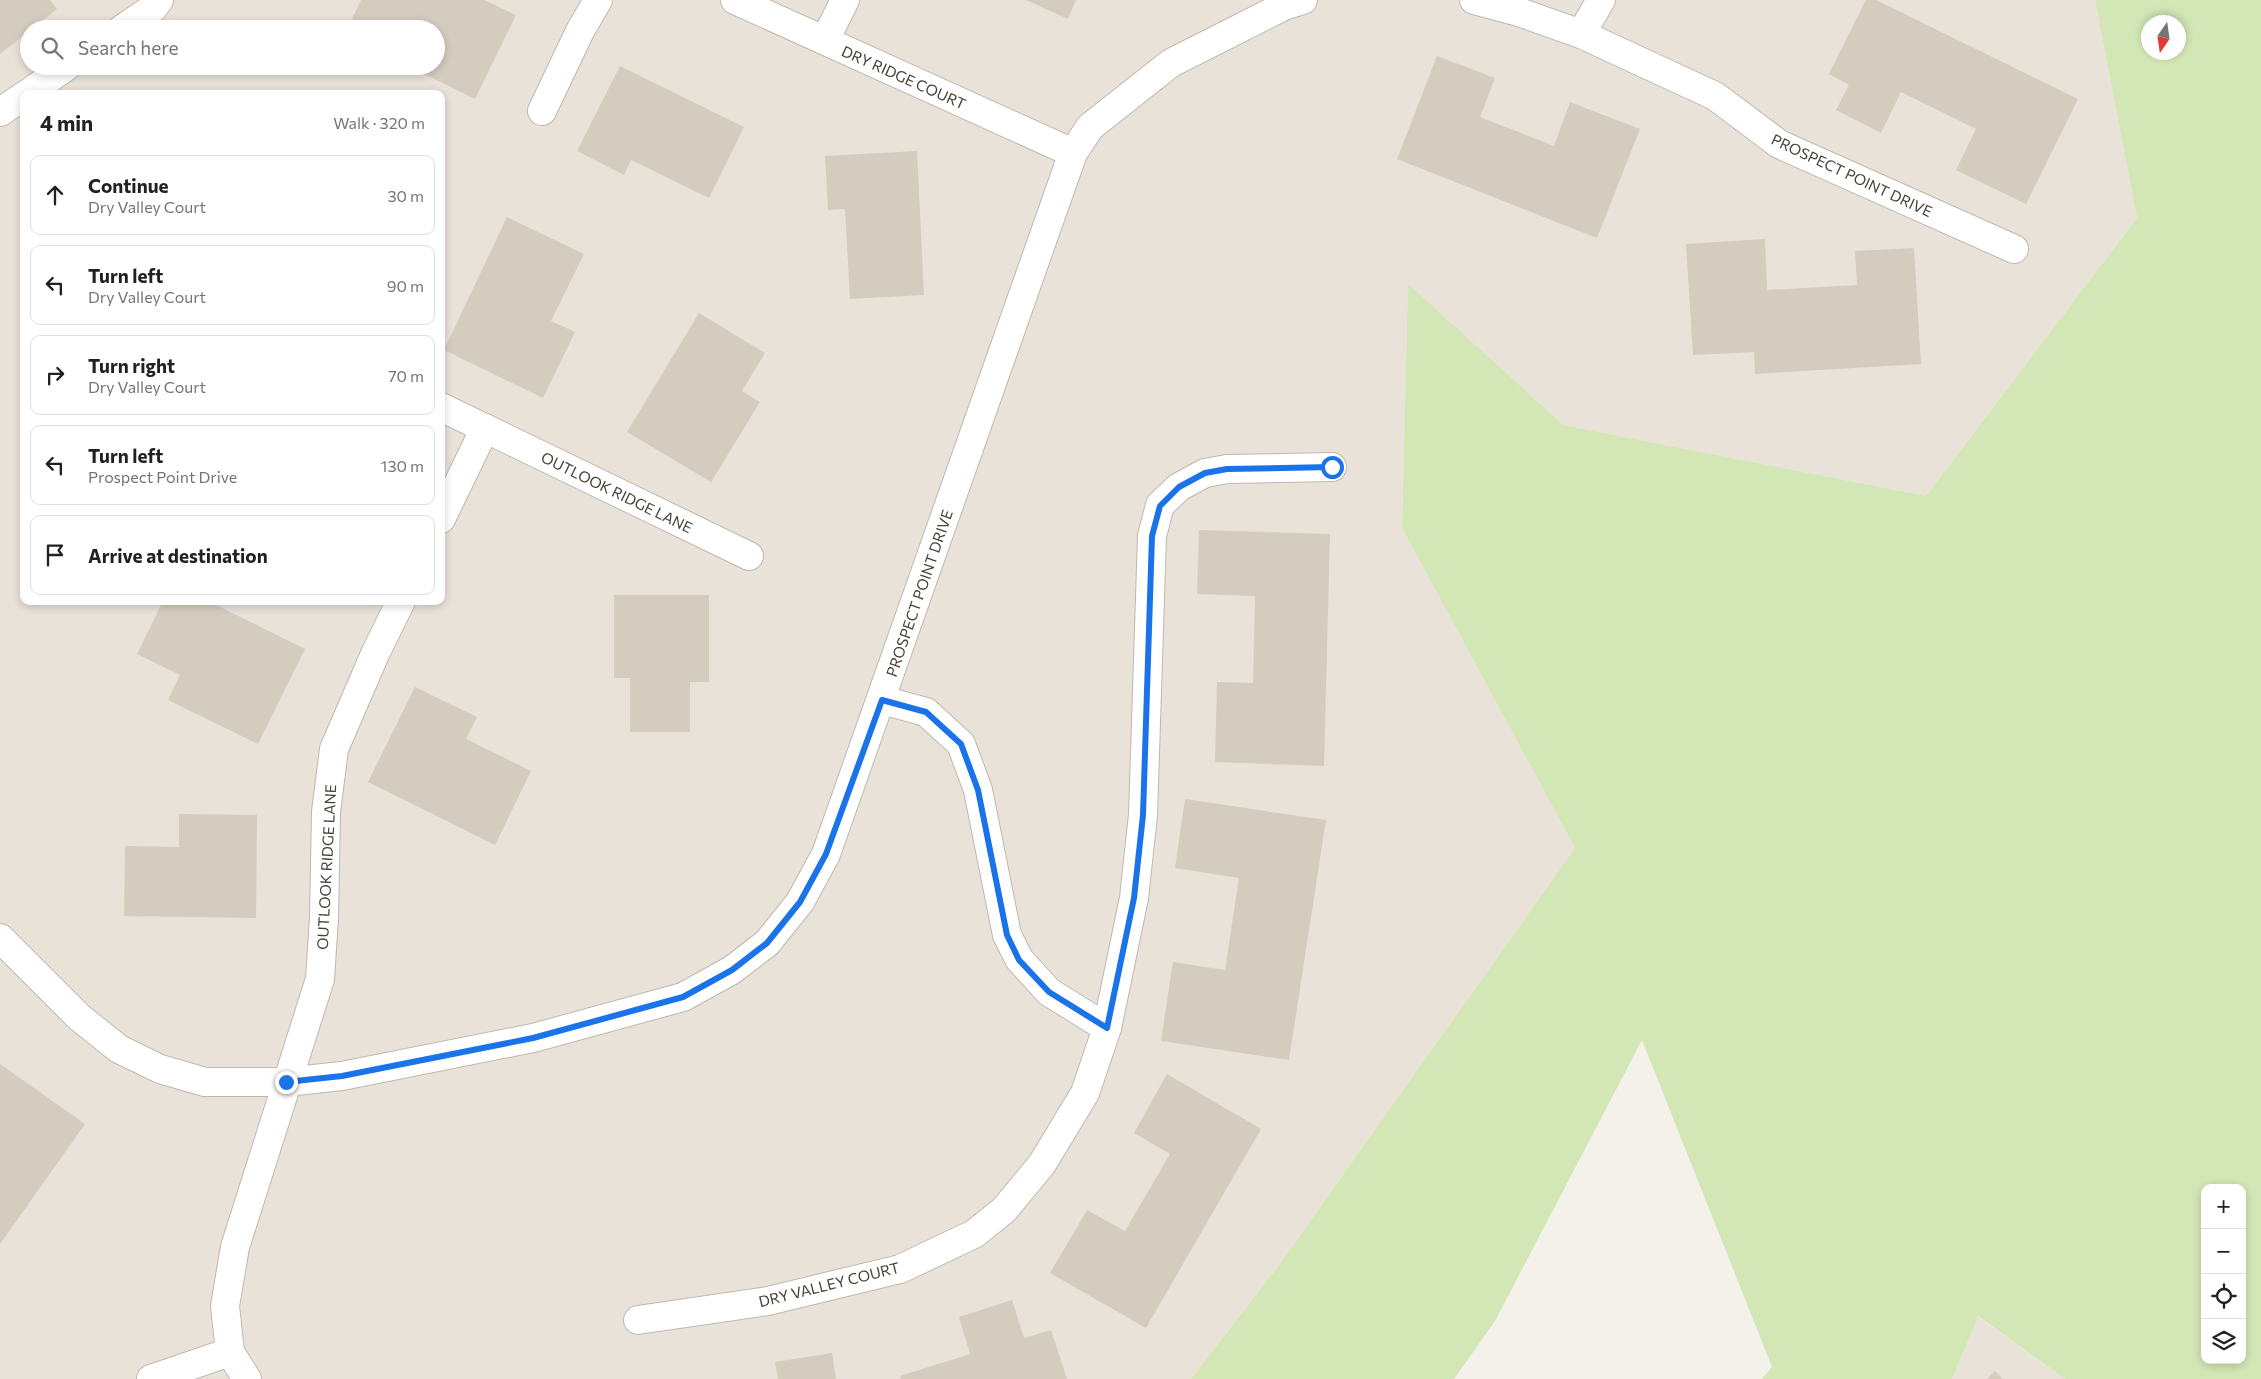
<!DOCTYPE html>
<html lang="en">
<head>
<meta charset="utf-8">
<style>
  body { margin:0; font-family:Commissioner,sans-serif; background:#f2f2f2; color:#202124 }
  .controls { position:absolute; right:15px; bottom:15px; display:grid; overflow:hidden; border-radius:10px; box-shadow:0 2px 8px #0003 }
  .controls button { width:45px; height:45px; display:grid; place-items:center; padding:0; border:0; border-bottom:1px solid #e0e0e0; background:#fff; color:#202124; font:25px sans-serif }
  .compass { position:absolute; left:2141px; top:15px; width:45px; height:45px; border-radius:50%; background:#fff; box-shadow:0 2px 8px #0003; rotate:193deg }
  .stop { position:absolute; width:15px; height:15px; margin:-11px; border:4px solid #1a73e8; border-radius:50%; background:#fff }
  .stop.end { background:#1a73e8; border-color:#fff; box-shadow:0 1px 5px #0008 }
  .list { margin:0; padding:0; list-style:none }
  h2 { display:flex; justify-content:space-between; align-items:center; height:65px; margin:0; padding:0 20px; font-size:21px }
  h2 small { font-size:16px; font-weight:400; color:#757577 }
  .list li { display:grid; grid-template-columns:32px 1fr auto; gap:15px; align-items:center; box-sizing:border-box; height:80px; margin:0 10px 10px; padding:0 10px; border:1px solid #e0e0e0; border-radius:10px }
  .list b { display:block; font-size:19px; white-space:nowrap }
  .list p { margin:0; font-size:16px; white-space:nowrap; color:#757577 }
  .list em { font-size:16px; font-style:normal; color:#757577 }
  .icon { flex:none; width:28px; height:28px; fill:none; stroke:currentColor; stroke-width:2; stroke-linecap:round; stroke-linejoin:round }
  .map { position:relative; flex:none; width:2261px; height:1379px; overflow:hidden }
  .search { position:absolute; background:#fff; box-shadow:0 2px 8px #0003; left:20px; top:20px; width:425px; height:55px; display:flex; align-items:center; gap:12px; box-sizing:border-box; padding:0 18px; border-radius:28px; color:#757577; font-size:19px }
  .panel { position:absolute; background:#fff; box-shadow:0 2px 8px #0003; left:20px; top:90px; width:425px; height:515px; border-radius:10px }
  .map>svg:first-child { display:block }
  .residential { fill:#e8e2d9; fill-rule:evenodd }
  .green { fill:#d3e6b5; fill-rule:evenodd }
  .building { fill:#d5ccc0 }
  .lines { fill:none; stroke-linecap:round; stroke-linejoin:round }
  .minor-casing { stroke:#c0b8ad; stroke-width:30 }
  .minor { stroke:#fff; stroke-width:28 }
  .route { stroke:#1a73e8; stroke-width:6 }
  .labels { text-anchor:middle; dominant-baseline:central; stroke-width:4; stroke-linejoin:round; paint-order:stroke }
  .street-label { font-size:15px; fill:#484138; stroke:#fff }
</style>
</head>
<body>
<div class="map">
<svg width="2261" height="1379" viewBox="0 0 2261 1379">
  <rect width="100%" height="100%" fill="#f4f1ea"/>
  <g class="residential">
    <path d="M0,0h2095l42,218 -211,278 -363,-71 -155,-140 -6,243 173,320 -296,417 -88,114h-1191zM29,29h407v37h-407zM24,94h417v507h-417z"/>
    <path d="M1977,1316l88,63h-113z"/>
  </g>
  <path class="green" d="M2095,0h166v1379h-196l-87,-63 -26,63h-190l10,-12 -130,-327 -147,281 -41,58h-263l88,-114 296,-417 -173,-320 6,-244 155,141 363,71 211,-278zM2148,22h30v30h-30zM2205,1188h37v172h-37z"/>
  <g class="building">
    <path d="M0,0h50l7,9 -25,20h-3v2l-29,23z"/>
    <path d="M361,0h123l32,15 -41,84 -67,-33h28v-37h-64l-20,-10z"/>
    <path d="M1026,0h50l-8,19z"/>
    <path d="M1866,0h10l202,99 -52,105 -70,-34 20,-41 -75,-37 -20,41 -45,-23 13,-25 -20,-11z"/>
    <path d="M1437,56l58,22 -15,39 74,29 16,-44 70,27 -43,109 -200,-79z"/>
    <path d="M620,66l124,61 -35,71 -78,-38 -7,15 -47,-24z"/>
    <path d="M917,151l7,144 -74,4 -5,-90 -17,1 -3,-54z"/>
    <path d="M507,217l77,37 -33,67 24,11 -32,66 -99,-48z"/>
    <path d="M1765,239l2,51 90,-5 -2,-34 59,-3 7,116 -166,10 -1,-22 -61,3 -7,-111z"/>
    <path d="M699,313l66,40 -23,38 18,11 -49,80 -84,-50z"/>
    <path d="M1199,530l131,4 -6,232 -109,-4 2,-80 36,1 2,-87 -58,-2z"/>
    <path d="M614,595h95v87h-19v50h-60v-54h-16z"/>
    <path d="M163,601h45l97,48 -47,95 -90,-44 12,-25 -43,-21z"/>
    <path d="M415,687l62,30 -11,22 65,32 -36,74 -127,-63z"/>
    <path d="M1185,799l141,21 -37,240 -128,-19 12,-79 52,8 14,-92 -64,-10z"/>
    <path d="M179,814l78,1 -1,103 -132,-2 1,-70 54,1z"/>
    <path d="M0,1064l85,60 -85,120z"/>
    <path d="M1167,1074l94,55 -115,199 -96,-55 37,-63 38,21 45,-77 -36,-21z"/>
    <path d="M1012,1300l12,38 27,-8 16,49h-166l-1,-3 70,-22 -11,-37z"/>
    <path d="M832,1353l4,26h-58l-3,-17z"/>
    <path d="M1995,1371l8,8h-16z"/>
  </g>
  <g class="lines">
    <g class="minor-casing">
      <g id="minor">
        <path d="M735,0l338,153"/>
        <path d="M1474,0l45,12 62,22 134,62 64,48 235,105"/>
        <path d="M122,29l31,-21 6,-8"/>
        <path d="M1581,34l20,-34"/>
        <path d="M825,40l20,-40"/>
        <path d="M27,94l40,-28"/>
        <path d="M542,111l38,-80 18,-31"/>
        <path d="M0,112l24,-16"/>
        <path d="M441,407l308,149"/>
        <path d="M441,519l44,-91"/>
        <path d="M882,700l44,12 35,32 17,46 29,145 12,24 30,33 58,36"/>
        <path d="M0,938l79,79 40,32 41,20 45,13h81l56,-6 191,-38 150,-41 49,-27 35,-27 33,-41 26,-48 247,-701 17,-26 81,-64 113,-57 19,-6"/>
        <path d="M638,1320l130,-19 132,-32 74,-35 30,-24 38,-46 43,-71 22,-65 27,-130 9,-83 9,-279 8,-31 19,-18 26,-14 22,-4 105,-2"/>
        <path d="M151,1379l79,-27"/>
        <path d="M247,1379l-17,-27 -5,-46 10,-59 85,-268 4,-61 2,-106 8,-63 41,-95 26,-53"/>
      </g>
    </g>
    <use href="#minor" class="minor"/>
  </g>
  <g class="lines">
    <path class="route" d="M286,1082l56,-6 191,-38 150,-41 49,-27 35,-27 33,-41 26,-48 56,-154 44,12 35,32 17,46 29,145 12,25 30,32 58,36 27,-130 9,-83 9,-279 8,-30 19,-19 26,-14 22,-4 105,-2"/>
  </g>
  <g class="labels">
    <g class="street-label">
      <text transform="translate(904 77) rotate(24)">DRY RIDGE COURT</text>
      <text transform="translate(1852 175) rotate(25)">PROSPECT POINT DRIVE</text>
      <text transform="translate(617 492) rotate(26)">OUTLOOK RIDGE LANE</text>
      <text transform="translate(919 593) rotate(-71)">PROSPECT POINT DRIVE</text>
      <text transform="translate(326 867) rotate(-87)">OUTLOOK RIDGE LANE</text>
      <text transform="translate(829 1284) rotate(-14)">DRY VALLEY COURT</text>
    </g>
  </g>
</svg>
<div class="controls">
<button>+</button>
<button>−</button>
<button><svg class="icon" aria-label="locate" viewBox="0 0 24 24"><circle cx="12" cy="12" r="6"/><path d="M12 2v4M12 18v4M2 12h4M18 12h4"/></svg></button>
<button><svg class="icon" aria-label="layers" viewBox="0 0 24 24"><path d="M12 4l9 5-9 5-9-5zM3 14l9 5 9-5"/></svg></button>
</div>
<svg class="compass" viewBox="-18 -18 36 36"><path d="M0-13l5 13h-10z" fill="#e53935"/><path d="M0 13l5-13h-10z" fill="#757577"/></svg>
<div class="stop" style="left:1332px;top:467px"></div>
<div class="stop end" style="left:286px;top:1082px"></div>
<div class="search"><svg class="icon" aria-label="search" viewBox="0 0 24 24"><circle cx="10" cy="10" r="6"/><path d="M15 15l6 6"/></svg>Search here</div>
<section class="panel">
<h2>4 min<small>Walk · 320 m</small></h2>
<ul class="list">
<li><svg class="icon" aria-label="ahead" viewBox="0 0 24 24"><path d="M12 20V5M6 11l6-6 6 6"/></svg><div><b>Continue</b><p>Dry Valley Court</p></div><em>30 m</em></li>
<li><svg class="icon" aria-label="left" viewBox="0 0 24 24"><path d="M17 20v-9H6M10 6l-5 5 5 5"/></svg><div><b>Turn left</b><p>Dry Valley Court</p></div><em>90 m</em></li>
<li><svg class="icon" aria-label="right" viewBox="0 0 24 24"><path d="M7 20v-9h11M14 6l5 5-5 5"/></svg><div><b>Turn right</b><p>Dry Valley Court</p></div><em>70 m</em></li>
<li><svg class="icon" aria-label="left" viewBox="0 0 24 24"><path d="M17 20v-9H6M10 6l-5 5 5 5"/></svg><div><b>Turn left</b><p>Prospect Point Drive</p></div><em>130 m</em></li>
<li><svg class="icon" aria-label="arrive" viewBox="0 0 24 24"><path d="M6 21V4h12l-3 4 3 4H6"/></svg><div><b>Arrive at destination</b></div></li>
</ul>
</section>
</div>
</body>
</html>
